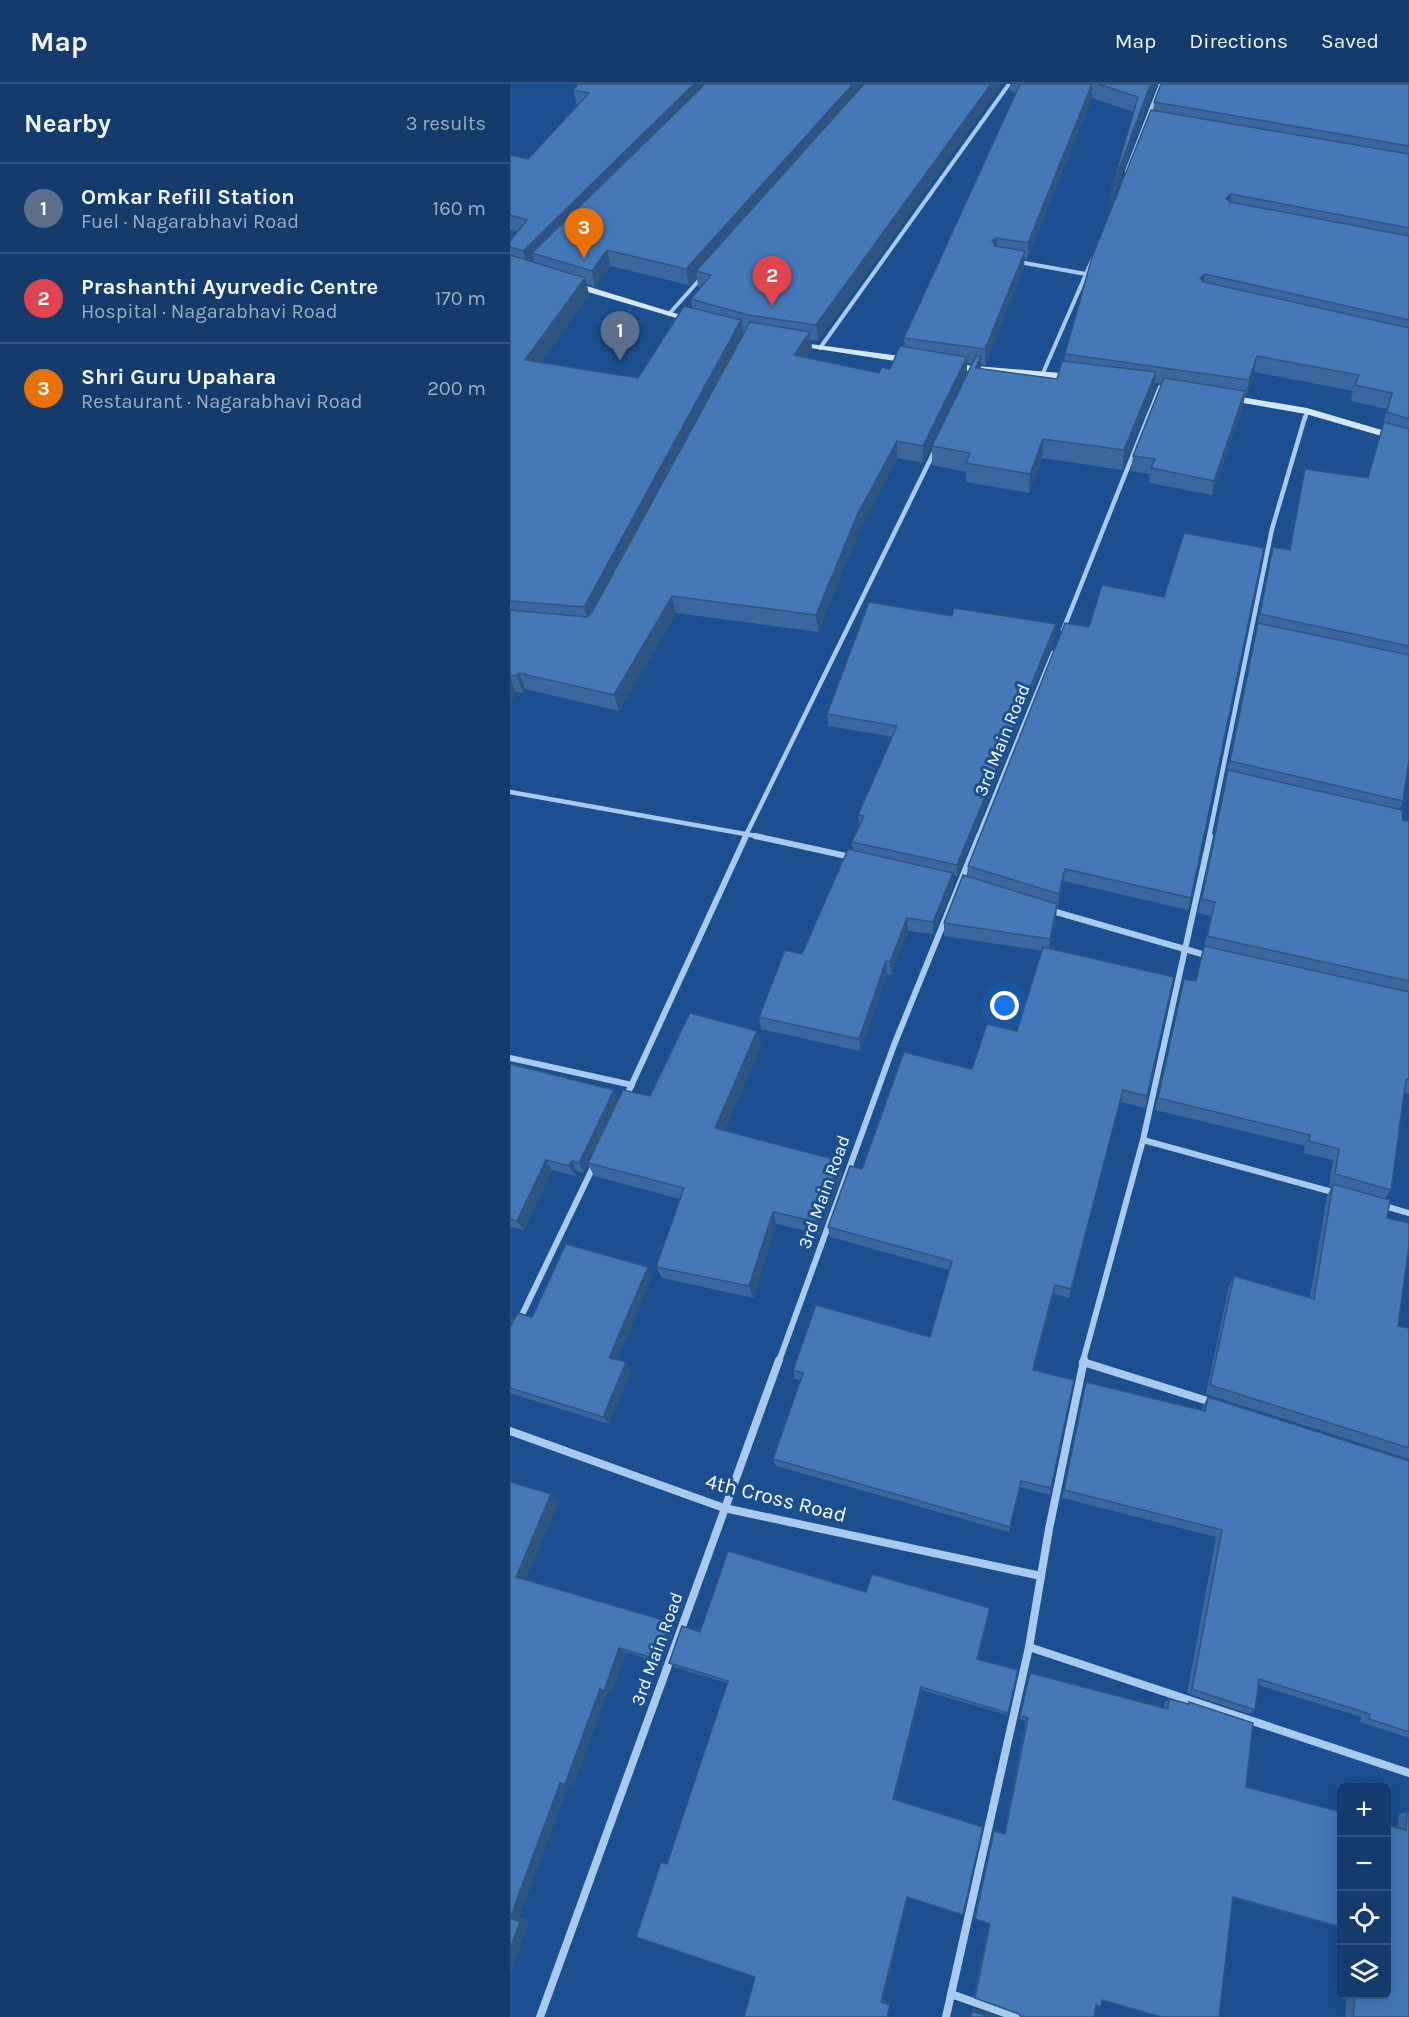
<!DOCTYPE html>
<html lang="en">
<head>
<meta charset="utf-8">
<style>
  body { margin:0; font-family:Karla,sans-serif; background:#214673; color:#f1f3f6 }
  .controls { position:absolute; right:18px; bottom:18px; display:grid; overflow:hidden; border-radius:9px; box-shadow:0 6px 24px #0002 }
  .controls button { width:54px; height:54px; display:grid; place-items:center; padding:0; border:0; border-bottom:2px solid #33557e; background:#143b6b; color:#f1f3f6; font:30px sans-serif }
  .you { position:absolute; left:495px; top:922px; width:21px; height:21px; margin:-15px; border:4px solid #fff; border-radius:50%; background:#1a73e8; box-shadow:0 0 0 9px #1a73e833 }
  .badge { display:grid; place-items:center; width:39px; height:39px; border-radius:50%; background:#ffd166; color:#fff; font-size:20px; font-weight:700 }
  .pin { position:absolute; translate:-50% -50px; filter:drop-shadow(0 2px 3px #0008) }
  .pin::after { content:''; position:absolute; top:32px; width:21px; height:18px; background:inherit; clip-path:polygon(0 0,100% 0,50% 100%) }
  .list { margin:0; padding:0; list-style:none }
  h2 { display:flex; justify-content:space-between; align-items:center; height:78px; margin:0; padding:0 24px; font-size:26px }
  h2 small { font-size:20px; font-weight:400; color:#9dadc1 }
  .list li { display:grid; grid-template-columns:39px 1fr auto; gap:18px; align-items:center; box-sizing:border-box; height:90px; padding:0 24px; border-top:2px solid #33557e }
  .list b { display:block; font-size:22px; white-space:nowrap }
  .list p { margin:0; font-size:20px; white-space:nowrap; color:#9dadc1 }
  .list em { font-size:20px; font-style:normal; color:#9dadc1 }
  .icon { flex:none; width:33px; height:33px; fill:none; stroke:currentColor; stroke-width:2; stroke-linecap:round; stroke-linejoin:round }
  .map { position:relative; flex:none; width:899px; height:1933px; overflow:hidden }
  header { display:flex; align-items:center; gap:36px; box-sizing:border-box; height:84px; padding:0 30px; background:#143b6b; border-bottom:2px solid #33557e }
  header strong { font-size:28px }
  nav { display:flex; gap:33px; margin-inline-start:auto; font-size:21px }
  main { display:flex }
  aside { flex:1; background:#143b6b }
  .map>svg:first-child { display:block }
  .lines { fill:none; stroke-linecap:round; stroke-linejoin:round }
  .minor-far3 { stroke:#a9c9ee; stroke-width:4 }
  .minor-far2 { stroke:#a9c9ee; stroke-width:4.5 }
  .minor-far1 { stroke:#a9c9ee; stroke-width:6 }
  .minor { stroke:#a9c9ee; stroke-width:8 }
  .secondary { fill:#d6e6fa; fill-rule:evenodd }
  .wall { fill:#3a679d; fill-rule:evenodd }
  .shaded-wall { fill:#305480 }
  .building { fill:#4478b7; stroke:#305480; stroke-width:1.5 }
  .labels { text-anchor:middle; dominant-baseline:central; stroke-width:6; stroke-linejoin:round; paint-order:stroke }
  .street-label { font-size:18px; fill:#fff; stroke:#1b4f8f }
  .near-street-label { font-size:21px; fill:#fff; stroke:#1b4f8f }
</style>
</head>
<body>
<header>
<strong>Map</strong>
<nav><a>Map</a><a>Directions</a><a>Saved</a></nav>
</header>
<main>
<aside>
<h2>Nearby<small>3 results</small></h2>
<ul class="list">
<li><span class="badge" style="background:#5c6f8a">1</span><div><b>Omkar Refill Station</b><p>Fuel · Nagarabhavi Road</p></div><em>160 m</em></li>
<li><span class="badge" style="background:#e0444e">2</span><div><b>Prashanthi Ayurvedic Centre</b><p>Hospital · Nagarabhavi Road</p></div><em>170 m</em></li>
<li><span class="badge" style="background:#e8710a">3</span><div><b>Shri Guru Upahara</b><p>Restaurant · Nagarabhavi Road</p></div><em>200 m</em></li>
</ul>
</aside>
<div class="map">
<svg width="899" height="1933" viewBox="0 0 899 1933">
  <rect width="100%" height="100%" fill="#1b4f8f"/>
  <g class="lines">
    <g class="minor-far3">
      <path d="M617,87l34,-87"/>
      <path d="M509,178l67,12"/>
      <path d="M159,230l33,-37"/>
      <path d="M310,264l189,-264"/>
      <path d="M533,289l50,-115"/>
      <path d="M637,335l13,-32"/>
      <path d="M795,335l2,-8"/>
    </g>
    <g class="minor-far2">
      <path d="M553,546l85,-213"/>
      <path d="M0,708l252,45"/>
      <path d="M235,753l191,-389"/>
      <path d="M468,753l75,-184"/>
      <path d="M699,753l63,-308 33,-112"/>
    </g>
    <g class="minor-far1">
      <path d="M245,752l96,21"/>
      <path d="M539,826l160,46"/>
      <path d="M0,974l122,27"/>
      <path d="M116,1013l120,-261"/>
      <path d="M633,1056l193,53"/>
      <path d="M871,1121l28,8"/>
      <path d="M10,1235l75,-156"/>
      <path d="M269,1277l115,-316 85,-209"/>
      <path d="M573,1277l60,-221 67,-304"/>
    </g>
    <g class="minor">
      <path d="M573,1278l131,41"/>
      <path d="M0,1347l214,77 317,68"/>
      <path d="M519,1563l380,126"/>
      <path d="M441,1910l65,23"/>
      <path d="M30,1933l239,-657"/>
      <path d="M436,1933l83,-370 20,-118 35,-169"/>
    </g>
    <g class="secondary">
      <path d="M61,199h6l120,37 -7,2 -119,-35z"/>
      <path d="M285,258l113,15 4,3 -4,3 -110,-17h-3z"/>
      <path d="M442,280l120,10 4,3 -4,3 -123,-11v-4z"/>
      <path d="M719,311l78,13 102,30v6l-103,-30 -80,-14 -1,-2z"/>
    </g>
  </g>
  <g class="wall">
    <path d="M69,0h424l-2,1 -183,256 -7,-1 1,9 -6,8 73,16 11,-4 15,-22 -1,-9 112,-244 -6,-4v-6h147l-16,36 -32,90 1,-16 24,-82 -42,-14 -65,161h-3v8l-39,98h-4v4l76,10 7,-18 1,-7 88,-243 1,-9 255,-18v677l-6,40 -4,9 4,10 6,1v273l-5,-2 -13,98 -6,8 13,128 11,2v131l-203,-65 23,-108 5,-10 76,21 17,-101 5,-10h-3l4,-26 -30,-7 2,-7 -150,-36 26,-118 15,-11 15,-65 -13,-3 75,-366 16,3 16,-81 63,9 19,-69 -36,-8 2,-10 -99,-19 -8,24h-1l-2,10 -31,89 -63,-12 1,-9 -19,-3 2,-15 29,-72 -7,-1 -1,9 -32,78 -80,-12 -13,35 -63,-11v-10l-34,-7v-19l14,-29 -23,46 -26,-5 -38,73 -41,101 -142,-19 -57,98 -94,-22 -2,4 -7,-1 -6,12v-463l8,-9 -8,-2v-75l18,4 49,-53 -4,-16zM100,182l79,19 8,-8 1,10 3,1 -10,11 1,9 -54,70 -97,-16 48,-67 -2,-11 8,3zM457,279h5l-5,11z"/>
    <path d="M555,539l126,275 -3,12 -125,-29 -5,25h-1l-1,11 -7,32 125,28 -29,131 -25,-6 -51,196 -15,-4 -20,74 -1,2 41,10 -24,115 -30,-8 -11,45 -233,-66 -3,-7 28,-79 -6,-1 -2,-9 137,-33 19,-67 -119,-33 -2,-10 34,-58 110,-100 45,-38 25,-80 -98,-15v-13l23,-47 1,-10z"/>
    <path d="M545,552l-98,240 -4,-1v11l-20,48 -25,-3 -17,44 -4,-1 -27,77 -99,-22 -2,-12 43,-63 51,-104 -1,-8 7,-17 -1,-10 35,-78 -65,-11 -1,-12z"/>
    <path d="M247,947l4,14 -37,86 116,30 2,13 -22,60 -44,-10 -23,74 -91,-20 -6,-11 24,-68 -86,-23 -6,-12 -4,9 -7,-2 -2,5 -23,-6 -28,60 -14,-3v-163l104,26 4,10 32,-4z"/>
    <path d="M142,1192l-35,84 14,10 -22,54 -99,-31v-81l5,6 -2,5z"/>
    <path d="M574,1307l118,19 1,-4 5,-9 201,64v277l-49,-16 1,-5 -103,-32 -3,25 -6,4 -62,-21 29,-156 -154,-39z"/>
    <path d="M0,1400l49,17 -34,79 145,42 5,5 -13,36 -36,-11 -15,42 -4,-1 -34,93 -5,-1 -49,132 10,4 -19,53z"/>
    <path d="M356,1508l123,21 -11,46 40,11 -11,45 -85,-25 -28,110 14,97 -25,103 8,3 -136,-26 -88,-115 60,-179 -53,-16 -5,-4 31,-31z"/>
    <path d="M518,1593l136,31 1,-6 4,-3 18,5 2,-2 57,85 95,25v116l-108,-30 -137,107 -77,9 -44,-16 -1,-2 15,-72 -15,-6 20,-86v-1l10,3 22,-113 -7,-2z"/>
    <path d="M897,1728l2,205h-64l2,-22h39l13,-181z"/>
  </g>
  <g class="shaded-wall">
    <path d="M184,0h18l-180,169 2,7 -7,7 -4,-16z"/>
    <path d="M343,0h14l-171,187 1,6 -8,8 -3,-16z"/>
    <path d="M481,0h12l-2,1 -183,256 -2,-16z"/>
    <path d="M582,0v14l-65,161 1,-16z"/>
    <path d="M641,0h6l-16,36 -32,90 1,-16 33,-90z"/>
    <path d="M721,110l-2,16 -3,-12z"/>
    <path d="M487,154v16l-5,-13z"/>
    <path d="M97,166l3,16 -15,21 -3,-16z"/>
    <path d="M515,167l-1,16 -39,98v-16z"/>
    <path d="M695,190l-2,16 -3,-12z"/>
    <path d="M75,194l4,17 -59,82 -5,-17z"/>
    <path d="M231,236l3,18 -155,286 -5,-17z"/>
    <path d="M300,248l2,17 -16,23 -2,-17z"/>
    <path d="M471,272v20l-5,-8z"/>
    <path d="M747,272l-3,16 -8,24 3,-16z"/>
    <path d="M457,273v17l-44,89v-17z"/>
    <path d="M646,288l-2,20 -32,78 2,-20z"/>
    <path d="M735,307l-2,15 -31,89 2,-14z"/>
    <path d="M533,355l-1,19 -13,35 1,-19z"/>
    <path d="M387,357v17l-38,73 -41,101 -2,-17 42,-102z"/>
    <path d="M162,512l4,17 -57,98 -5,-16z"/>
    <path d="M546,540l-1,12 -98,240v-11z"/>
    <path d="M9,589l6,16 -2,4 -6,-17z"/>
    <path d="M0,591l6,17 -6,12z"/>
    <path d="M555,785l-2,12 -5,25 1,-12z"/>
    <path d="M443,789v13l-20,48v-12z"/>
    <path d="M547,820l-1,13 -7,34 1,-12z"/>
    <path d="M397,834l1,13 -17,44 -1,-13z"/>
    <path d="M376,877l1,13 -27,77 -1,-12z"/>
    <path d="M247,947l4,14 -42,97 -4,-14z"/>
    <path d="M104,1006l5,11 -35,72 -5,-10z"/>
    <path d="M613,1006l-3,12 -51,196 2,-9z"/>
    <path d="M36,1076l6,10 -28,60 -7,-9z"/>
    <path d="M62,1077l5,10 -2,5 -6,-10z"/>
    <path d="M330,1077l2,13 -22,60 -3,-12z"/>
    <path d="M263,1128l3,12 -23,74 -4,-12z"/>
    <path d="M138,1183l4,9 -37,89 -6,-7z"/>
    <path d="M545,1201l-1,9 -20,74 1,-8z"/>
    <path d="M0,1228l5,6 -5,10z"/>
    <path d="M116,1278l5,8 -22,54 -6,-7z"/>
    <path d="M41,1410l8,7 -35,82 -8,-6z"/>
    <path d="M160,1538l5,5 -13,36 -6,-4z"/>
    <path d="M109,1564l7,4 -15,42 -7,-3z"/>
    <path d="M411,1603l1,3 -28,111 -1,-2z"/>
    <path d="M90,1605l7,4 -34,93 -5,-1 -49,132 10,4 -19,53v-56l50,-135z"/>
    <path d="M397,1813h1l-25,103 8,3 -4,14 -6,-15z"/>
    <path d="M462,1924l26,9h-8l-18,-6z"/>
  </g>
  <g class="building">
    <path d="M69,0h115l-171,167 -13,-4v-6l17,-21 -17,-5v-60l18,4 61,-66 -16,-3z"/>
    <path d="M195,0h148l-167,185 -79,-19 -15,21 -60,-18z"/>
    <path d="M354,0h127l-175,241 -68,-10 -57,-16 20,-24 -15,-4z"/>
    <path d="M510,0h72l-64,159 -31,-5 -5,3 3,5 30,5 -40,98 -81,-11z"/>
    <path d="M588,0h53l-8,20 -33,90 28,-97z"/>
    <path d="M651,0h248v62l-255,-44z"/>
    <path d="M641,26l258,44v74l-178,-34 -5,4 4,4 179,34v84l-204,-46 -5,4 4,4 205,46v91l-22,-7 5,-19 -37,-8 4,-10 -102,-19 -8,24 -184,-26 27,-97z"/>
    <path d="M0,171l75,23 -60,82 113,18 46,-72 57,14 -157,287 -74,-6z"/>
    <path d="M240,238l60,10 -16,23 85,18 3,-6 8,2 10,-23 67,11 -44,89 -26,-5 -39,72 -42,102 -144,-19 -58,99 -95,-22 -2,3 -7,-1v-65l77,7 4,-3z"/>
    <path d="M466,272h5l-5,12 81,11 5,-18 94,11 -32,78 -81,-11 -13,35 -64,-11 4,-10 -38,-7z"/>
    <path d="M654,294l81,13 -31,90 -63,-13 4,-9 -22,-3z"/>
    <path d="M874,338l25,7v217l-149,-32 13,-67 17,3 15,-81 63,9z"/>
    <path d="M674,449l80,15 -73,350 -126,-29 -6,25 -91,-28 97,-243 24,4 13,-42 62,12z"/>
    <path d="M359,518l83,14 2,-8 102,16 -99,241 -105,-23 12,-26 -6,-1 39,-89 -70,-12z"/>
    <path d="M748,539l151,32v105l-6,41 -173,-40z"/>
    <path d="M718,686l174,40 1,10 6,1v160l-202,-45 8,-34 -13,-3z"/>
    <path d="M338,765l105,24 -20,49 -26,-4 -17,44 -4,-1 -27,78 -100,-22 26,-67 17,4z"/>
    <path d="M453,791l94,29 -7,35 -106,-16z"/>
    <path d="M694,862l205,46v88l-3,-1 -15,111 -56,-16 4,-25 -30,-8 1,-6 -152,-37 26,-119 12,2z"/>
    <path d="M533,863l131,30 -27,119 -24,-6 -52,199 -16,-4 -20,75 -2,10 41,10 -23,108 -30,-7 -11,46 -237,-68 30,-86 -10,-3 23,-65 114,32 22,-76 -124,-34 22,-61 12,3 42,-117 68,17 15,-45 30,7z"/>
    <path d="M180,929l67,18 -42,97 125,33 -23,61 -44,-10 -24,74 -93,-19 28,-79 -96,-25 35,-73 27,6z"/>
    <path d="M0,980l104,26 -35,73 -7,-2 -3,5 -23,-6 -29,61 -7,-2z"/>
    <path d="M823,1100l57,16 -3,18 22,5v22l-11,81 11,2v120l-199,-63 24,-109 80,23z"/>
    <path d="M56,1160l82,23 -39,91 17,4 -23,55 -93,-29v-61l8,-14 14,4z"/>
    <path d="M576,1298l119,29 3,-14 201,64v271l-40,-13 1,-5 -111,-35 -4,31 -63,-21 30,-159 -158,-40z"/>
    <path d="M1,1398l40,12 -35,83 154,45 -14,37 -37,-11 -15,43 -4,-2 -35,95 -5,-1 -50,135v-434z"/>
    <path d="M218,1467l138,41 6,-18 118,34 -13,51 41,11 -10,43 -87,-26 -28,112 90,28 -20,88 -56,-18 -26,105 9,3 -3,12h-143l11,-40 -119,-40 25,-75 6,2 61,-183 -59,-18 13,-37 18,6z"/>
    <path d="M520,1589l138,36 1,-10 20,5v-2l64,21 -7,64 95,25v115l-108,-30 -14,120h-58l-59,-17 -1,7 -5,-2 -2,12h-73l-2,-3 -44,-16 15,-74 -15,-5 19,-88 11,3 23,-116 -8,-2z"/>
    <path d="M897,1728l2,1v204h-56l2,-22h31v-170l20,5z"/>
    <path d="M0,1834l10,4 -10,27z"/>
    <path d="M462,1927l18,6h-19z"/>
  </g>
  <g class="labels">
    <g class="street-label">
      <text transform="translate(492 656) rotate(-68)">3rd Main Road</text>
      <text transform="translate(314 1108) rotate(-70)">3rd Main Road</text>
      <text transform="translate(147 1565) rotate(-70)">3rd Main Road</text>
    </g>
    <g class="near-street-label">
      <text transform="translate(266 1414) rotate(14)">4th Cross Road</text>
    </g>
  </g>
</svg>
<div class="controls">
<button>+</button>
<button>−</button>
<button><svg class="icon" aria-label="locate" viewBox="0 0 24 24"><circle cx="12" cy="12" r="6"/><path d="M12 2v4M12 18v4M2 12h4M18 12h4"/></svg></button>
<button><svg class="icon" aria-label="layers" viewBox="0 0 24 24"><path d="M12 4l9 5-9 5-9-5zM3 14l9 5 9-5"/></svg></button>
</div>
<div class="you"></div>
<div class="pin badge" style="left:110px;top:277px;background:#5c6f8a">1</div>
<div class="pin badge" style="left:262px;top:222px;background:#e0444e">2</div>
<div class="pin badge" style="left:74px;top:174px;background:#e8710a">3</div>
</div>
</main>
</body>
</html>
